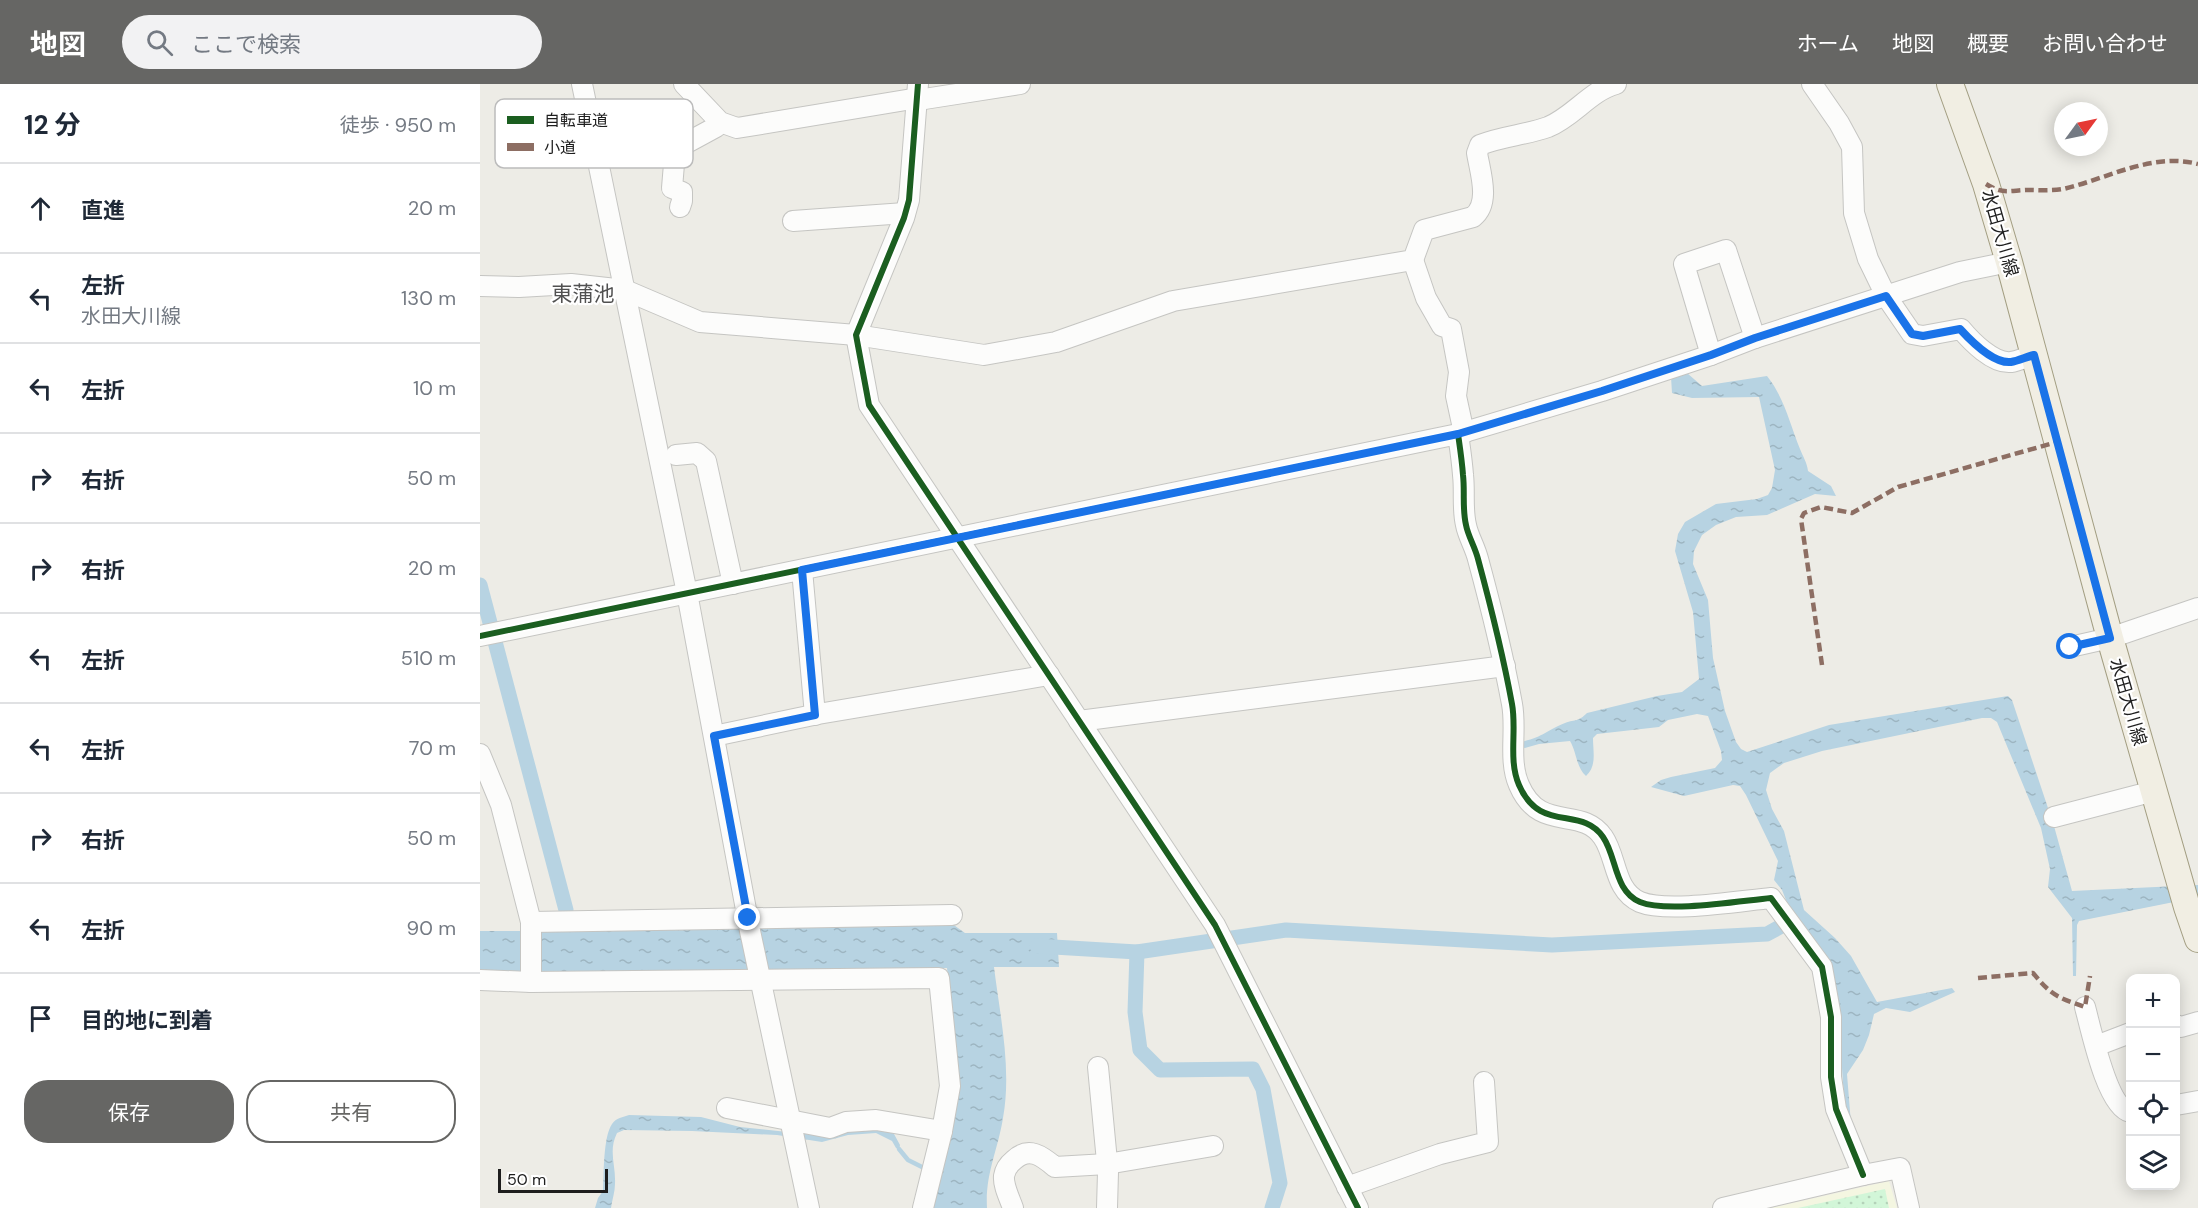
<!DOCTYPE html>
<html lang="ja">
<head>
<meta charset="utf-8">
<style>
  body { margin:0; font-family:"DM Sans","Noto Sans JP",sans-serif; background:#f2f2f3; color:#1f2937 }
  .controls { position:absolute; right:18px; bottom:18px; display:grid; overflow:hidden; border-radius:12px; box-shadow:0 3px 15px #0003 }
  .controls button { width:54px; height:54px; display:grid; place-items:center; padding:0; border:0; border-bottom:2px solid #e0e1e3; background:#fff; color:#1f2937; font:30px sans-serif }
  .compass { position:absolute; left:1574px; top:18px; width:54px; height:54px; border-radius:50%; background:#fff; box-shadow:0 3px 15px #0003; rotate:57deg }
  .scale { position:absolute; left:18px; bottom:15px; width:110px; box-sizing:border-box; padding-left:6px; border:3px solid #1e1e1e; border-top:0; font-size:16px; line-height:21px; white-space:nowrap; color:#1e1e1e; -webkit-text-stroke:4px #fff; paint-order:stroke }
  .stop { position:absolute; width:18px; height:18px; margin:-14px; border:4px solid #1a73e8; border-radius:50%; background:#fff }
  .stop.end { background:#1a73e8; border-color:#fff; box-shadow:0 2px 6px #0008 }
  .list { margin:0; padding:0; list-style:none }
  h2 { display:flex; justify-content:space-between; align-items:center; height:78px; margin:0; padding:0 24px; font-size:26px }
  h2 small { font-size:20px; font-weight:400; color:#747a83 }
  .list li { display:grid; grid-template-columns:39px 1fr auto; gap:18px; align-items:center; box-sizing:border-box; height:90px; padding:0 24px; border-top:2px solid #e0e1e3 }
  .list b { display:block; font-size:22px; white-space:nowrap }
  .list p { margin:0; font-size:20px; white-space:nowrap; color:#747a83 }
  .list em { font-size:20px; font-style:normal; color:#747a83 }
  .actions { display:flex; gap:12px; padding:18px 24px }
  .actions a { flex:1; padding:14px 0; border:2px solid #666664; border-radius:24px; text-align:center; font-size:21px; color:#666664 }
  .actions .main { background:#666664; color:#fff }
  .icon { flex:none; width:33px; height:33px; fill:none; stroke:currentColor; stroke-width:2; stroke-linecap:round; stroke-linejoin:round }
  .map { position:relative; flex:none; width:1718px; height:1124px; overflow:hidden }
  header { display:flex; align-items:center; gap:36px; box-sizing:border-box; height:84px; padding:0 30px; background:#666664; color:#fff }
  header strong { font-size:28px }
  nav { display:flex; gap:33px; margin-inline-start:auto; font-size:21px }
  .search { width:420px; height:54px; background:#f2f2f3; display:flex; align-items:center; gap:15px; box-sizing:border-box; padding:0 21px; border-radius:33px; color:#747a83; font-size:22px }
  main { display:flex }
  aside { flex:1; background:#fff }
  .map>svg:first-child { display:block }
  .education { fill:#f4f6e1 }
  .park { fill:url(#park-dots) }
  .water { fill:url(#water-ripples) }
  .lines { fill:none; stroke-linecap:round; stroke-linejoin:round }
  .stream { stroke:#b7d3e2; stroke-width:4.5 }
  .canal { stroke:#b7d3e2; stroke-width:15 }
  .minor-casing { stroke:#c5c5c2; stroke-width:22 }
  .major-casing { stroke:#a39e82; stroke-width:28 }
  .minor { stroke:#fcfcfb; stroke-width:20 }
  .major { stroke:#f1eee3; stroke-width:26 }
  .quiet { stroke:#8d6e63; stroke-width:4.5; stroke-dasharray:9 4.5; stroke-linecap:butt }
  .cycleway-casing { stroke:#fff; stroke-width:10 }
  .cycleway { stroke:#1b5e20; stroke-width:6 }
  .route { stroke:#1a73e8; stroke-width:8 }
  .labels { text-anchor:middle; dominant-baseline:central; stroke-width:4.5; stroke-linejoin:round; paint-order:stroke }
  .street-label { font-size:18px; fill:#1e1e1e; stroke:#fff }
  .quarter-label { font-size:21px; fill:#515151; stroke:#fff }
  .key { fill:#fff; stroke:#bcbcbc; stroke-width:1.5 }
  .key-label { font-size:16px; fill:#1e1e1e }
</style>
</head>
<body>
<header>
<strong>地図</strong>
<div class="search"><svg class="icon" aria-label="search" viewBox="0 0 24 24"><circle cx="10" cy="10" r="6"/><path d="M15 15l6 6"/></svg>ここで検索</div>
<nav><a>ホーム</a><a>地図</a><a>概要</a><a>お問い合わせ</a></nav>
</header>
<main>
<aside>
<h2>12 分<small>徒歩 · 950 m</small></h2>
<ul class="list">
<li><svg class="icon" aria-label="ahead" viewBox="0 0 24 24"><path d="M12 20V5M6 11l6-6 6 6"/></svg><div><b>直進</b></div><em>20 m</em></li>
<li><svg class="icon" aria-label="left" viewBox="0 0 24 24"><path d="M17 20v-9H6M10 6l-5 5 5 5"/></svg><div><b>左折</b><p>水田大川線</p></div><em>130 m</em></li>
<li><svg class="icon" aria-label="left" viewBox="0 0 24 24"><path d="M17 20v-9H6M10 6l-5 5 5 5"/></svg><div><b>左折</b></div><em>10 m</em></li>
<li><svg class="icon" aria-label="right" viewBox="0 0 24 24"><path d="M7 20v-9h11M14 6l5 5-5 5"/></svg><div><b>右折</b></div><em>50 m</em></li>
<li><svg class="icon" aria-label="right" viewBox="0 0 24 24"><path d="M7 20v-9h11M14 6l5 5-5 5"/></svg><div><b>右折</b></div><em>20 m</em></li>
<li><svg class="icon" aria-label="left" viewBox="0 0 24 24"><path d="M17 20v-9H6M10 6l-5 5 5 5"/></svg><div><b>左折</b></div><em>510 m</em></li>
<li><svg class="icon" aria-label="left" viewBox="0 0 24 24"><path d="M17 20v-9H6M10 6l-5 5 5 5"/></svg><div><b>左折</b></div><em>70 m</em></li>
<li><svg class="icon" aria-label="right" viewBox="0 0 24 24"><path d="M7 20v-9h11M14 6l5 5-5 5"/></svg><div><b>右折</b></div><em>50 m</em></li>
<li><svg class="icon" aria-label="left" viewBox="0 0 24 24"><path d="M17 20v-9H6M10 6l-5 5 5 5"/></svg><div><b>左折</b></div><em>90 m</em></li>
<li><svg class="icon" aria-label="arrive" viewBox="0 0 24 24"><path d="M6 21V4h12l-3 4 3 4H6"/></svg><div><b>目的地に到着</b></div></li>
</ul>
<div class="actions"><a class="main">保存</a><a>共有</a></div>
</aside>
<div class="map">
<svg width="1718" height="1124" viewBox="0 0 1718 1124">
  <defs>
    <pattern id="park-dots" width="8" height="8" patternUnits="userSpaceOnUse" patternTransform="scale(1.5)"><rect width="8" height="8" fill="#d2f6d8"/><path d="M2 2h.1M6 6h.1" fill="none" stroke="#b4d2b9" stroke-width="1.8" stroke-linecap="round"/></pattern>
    <pattern id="water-ripples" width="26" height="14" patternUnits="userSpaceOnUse" patternTransform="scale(1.5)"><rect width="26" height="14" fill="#b7d3e2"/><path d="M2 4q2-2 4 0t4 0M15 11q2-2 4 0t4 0" fill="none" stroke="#9db5c1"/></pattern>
  </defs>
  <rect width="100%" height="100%" fill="#edece6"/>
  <path class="education" d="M1409,1097l8,27h-126z"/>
  <path class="park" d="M1405,1105l4,19h-91z"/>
  <g class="water">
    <path d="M1207,289l15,13 65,-10c17,21 23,48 33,73 3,8 7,13 8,22l23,15 5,10 -21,-2 -48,21 -31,2 -20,8 -14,10 -8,16 -1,13 15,36 5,58 12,53 11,31 5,7 6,3 82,-27 179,-29 4,4 42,126 18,65 126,-6v19l-24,-2 -95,19 -2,4 -1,51h-3l-1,-58 -24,-31 2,-18 -9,-41 -44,-106 -6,-4h-9l-160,33 -38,12 -14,10 -4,17 6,19 12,22 20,79 31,28 16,18 26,46 75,-14 3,4 -45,20 -24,-4 -12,6 -5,21 -6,15 -16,24 4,50 -5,-17 -3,-23 -3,-48 -58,-146 -8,-10 4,-19 -32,-66 -6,-9 -7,-1 -49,11 -33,-9 10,-7 10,-3 44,-9 7,-8 -1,-9 -13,-35 -11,-2 -29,6 -9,7 -62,7 -4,4c0,14 4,28 -7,38 -10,-9 -9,-23 -16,-35l-31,3 -18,5 -1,-7c22,-4 27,-12 45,-19 11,-4 13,-1 22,-10l70,-17 25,-4 17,-13 -6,-67 -18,-61 3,-17 7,-12 31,-18 41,-5 11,-4 4,-7 3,-18 -16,-73 -67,1 -20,-5 -1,-16z"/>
    <path d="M471,839l14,10h92l2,34h-65c6,49 18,102 9,151 -5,32 -18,56 -16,90h-56l25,-153 -9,-87 -404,7 -2,-6 -19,1v7h-42v-46h42l19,6 1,-8z"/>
    <path d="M149,1031l72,2 39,10 75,8 36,-7 36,2 7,4 6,11 -1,4 -3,-1 -4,-7 -16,-8 -28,2 -26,7 -45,-7 -85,-4 -68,-1 -7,3c-9,18 -1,32 -2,51 0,8 -3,16 -4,24h-16l3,-10 5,-7c1,-17 0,-54 9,-67 4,-6 11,-7 17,-9z"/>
  </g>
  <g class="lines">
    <path class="stream" d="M419,1065l9,11 20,10"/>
    <g class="canal">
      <path d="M0,501l86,325"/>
      <path d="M557,862l100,6 149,-22 266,15 215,-11 31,-17"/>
      <path d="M657,868l-2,60 5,38 20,20 93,-1 10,20 17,94 -8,25"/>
    </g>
    <g class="minor-casing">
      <g id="minor">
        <path d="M102,0l105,509 63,338 59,277"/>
        <path d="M204,0l36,38 17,6 181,-30"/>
        <path d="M438,0l-9,116 -5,18 -48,117 13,70 346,520 143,283"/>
        <path d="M1332,0l27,39 13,24 2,66 14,46 18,37 26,38 11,2 38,-7c10,12 32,35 50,33 7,-1 15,-5 23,-7"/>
        <path d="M438,16l102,-16"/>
        <path d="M200,123l2,-6v-9l-10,-4 2,-24 7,-18 35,-19 4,-5"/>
        <path d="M313,137l112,-8"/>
        <path d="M933,176l13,38 16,28 9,3 8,43 -3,24 8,37"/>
        <path d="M0,202l39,1 52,-3 54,6 75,32 156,13 128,20 72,-13 117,-41 240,-41 11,-30 49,-13c18,-14 7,-45 4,-64l3,-8c22,-9 46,-10 68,-18 25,-10 42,-36 68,-43"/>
        <path d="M1231,271l-27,-91 42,-14 29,88"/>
        <path d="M978,350l144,-43 109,-36 44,-17 205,-66 49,-10"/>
        <path d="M196,371l21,-2 9,8 27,123"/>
        <path d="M322,486l13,145"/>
        <path d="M0,552l978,-202c2,14 4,27 5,41 2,17 -1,33 3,50 2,11 9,22 12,34 13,48 25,96 34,145 5,26 -4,56 7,81 21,49 62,20 84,52 14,20 11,54 37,65 27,11 99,-1 131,-4l51,69 9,50v60l5,32 27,66"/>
        <path d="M1590,563l40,-9 88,-30"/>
        <path d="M599,637l426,-55"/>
        <path d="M234,652l104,-22 231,-39"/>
        <path d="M0,670l21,51 30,117v60"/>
        <path d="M1574,733l100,-26"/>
        <path d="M51,838l421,-7"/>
        <path d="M0,896l51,2 408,-4 11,108 -8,45 -19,77"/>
        <path d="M1605,923c6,22 22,100 45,105"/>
        <path d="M1696,941l5,2 17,-5"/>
        <path d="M1616,962l34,-13"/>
        <path d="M618,983l10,105 -1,36"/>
        <path d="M1696,1021l22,-4"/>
        <path d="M247,1024l103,20 16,-6 30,-2 66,11"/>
        <path d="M867,1103l93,-33 48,-12 -4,-60"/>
        <path d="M533,1124c-3,-9 -10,-22 -9,-32 1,-7 5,-12 10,-16 15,-14 28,-4 41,7l52,-3 106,-18"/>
        <path d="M1243,1124l140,-33 37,-7 9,40"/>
      </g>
    </g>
    <g class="major-casing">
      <path id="major" d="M1470,0l36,100 23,78 101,376 77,269 11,32"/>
    </g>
    <use href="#minor" class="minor"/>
    <use href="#major" class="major"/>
    <g class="quiet">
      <path d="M1506,100c16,10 21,7 39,6 12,0 26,1 38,-1 44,-10 89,-37 135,-25"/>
      <path d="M1342,581l-21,-146 3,-6 17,-6 31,6 46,-26 159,-45"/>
      <path d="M1498,894l55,-5c19,23 24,24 52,34l5,-31"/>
    </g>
    <g class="cycleway-casing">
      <g id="cycleway">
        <path d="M438,0l-9,116 -5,18 -48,117 13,70 346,520 143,283"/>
        <path d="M0,552l978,-202c2,14 4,27 5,41 2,17 -1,33 3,50 2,11 9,22 12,34 13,48 25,96 34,145 5,26 -4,56 7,81 21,49 62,20 84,52 14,20 11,54 37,65 27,11 99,-1 131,-4l51,69 9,50v60l5,32 27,66"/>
      </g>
    </g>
    <use href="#cycleway" class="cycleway"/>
  </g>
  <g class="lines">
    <path class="route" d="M268,834l-34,-182 101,-21 -13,-145 656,-136 144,-43 109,-36 44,-17 131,-42 26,38 11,2 37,-7c11,12 33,35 51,33 7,-1 15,-5 23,-7l76,283 -40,9"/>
  </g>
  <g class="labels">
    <g class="street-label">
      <text transform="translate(1520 149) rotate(74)">水田大川線</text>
      <text transform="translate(1648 618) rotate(74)">水田大川線</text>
    </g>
    <g class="quarter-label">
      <text x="103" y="210">東蒲池</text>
    </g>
  </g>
  <rect x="15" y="15" width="198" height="69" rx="9" class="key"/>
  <rect x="27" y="32" width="27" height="8" fill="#1b5e20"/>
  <rect x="27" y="59" width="27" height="8" fill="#8d6e63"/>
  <g class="key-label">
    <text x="64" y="42">自転車道</text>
    <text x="64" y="69">小道</text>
  </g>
</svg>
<div class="controls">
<button>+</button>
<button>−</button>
<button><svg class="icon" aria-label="locate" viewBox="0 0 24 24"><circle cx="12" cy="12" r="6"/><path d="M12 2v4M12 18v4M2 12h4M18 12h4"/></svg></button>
<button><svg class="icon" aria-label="layers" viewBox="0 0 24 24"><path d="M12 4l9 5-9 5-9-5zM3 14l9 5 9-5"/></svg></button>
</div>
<svg class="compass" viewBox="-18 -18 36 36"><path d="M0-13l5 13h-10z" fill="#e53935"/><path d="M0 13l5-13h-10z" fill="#747a83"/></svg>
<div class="scale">50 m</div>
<div class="stop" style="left:1590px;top:563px"></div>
<div class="stop end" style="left:268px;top:834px"></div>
</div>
</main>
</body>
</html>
